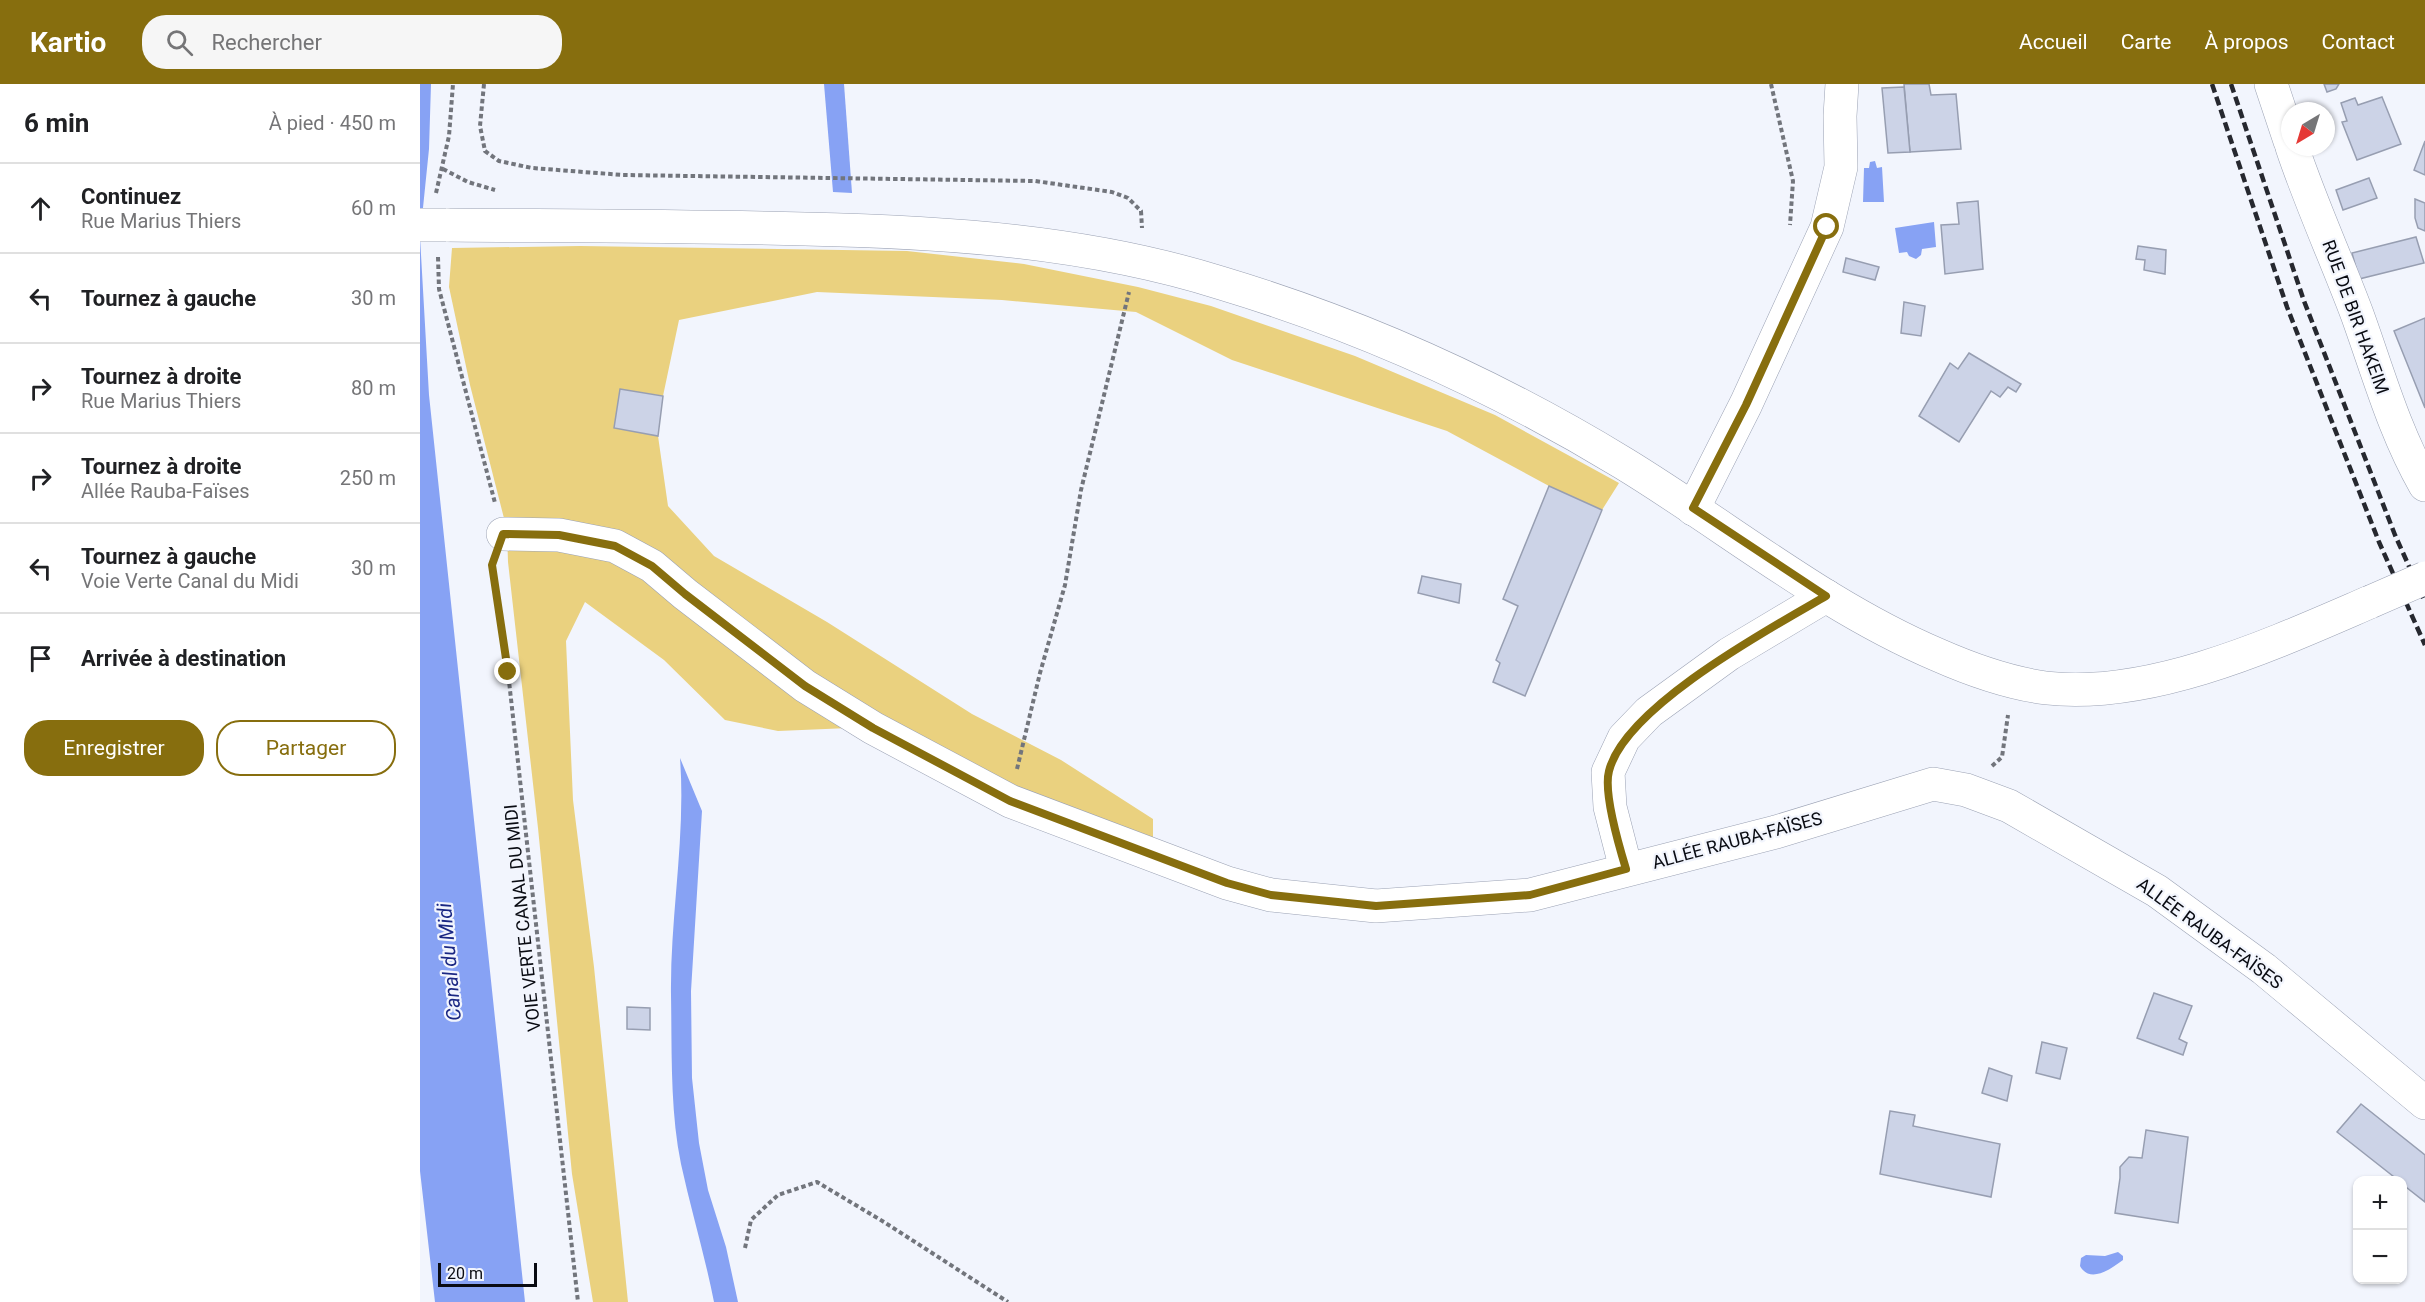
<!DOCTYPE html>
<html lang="fr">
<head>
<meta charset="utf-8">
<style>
  body { margin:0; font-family:Roboto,sans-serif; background:#f6f6f6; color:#202124 }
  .controls { position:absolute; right:18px; bottom:18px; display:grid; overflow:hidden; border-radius:12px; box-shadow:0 2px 4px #0004 }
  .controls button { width:54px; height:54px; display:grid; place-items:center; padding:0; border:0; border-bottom:2px solid #e0e0e0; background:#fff; color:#202124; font:30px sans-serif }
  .compass { position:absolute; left:1861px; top:18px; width:54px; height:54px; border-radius:50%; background:#fff; box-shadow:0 2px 4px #0004; rotate:218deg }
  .scale { position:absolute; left:18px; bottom:15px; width:99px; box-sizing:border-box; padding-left:6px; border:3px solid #090b12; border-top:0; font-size:16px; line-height:21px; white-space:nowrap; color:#090b12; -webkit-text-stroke:4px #f2f5fd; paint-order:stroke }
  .stop { position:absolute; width:18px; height:18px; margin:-14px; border:4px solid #876e0e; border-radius:50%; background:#fff }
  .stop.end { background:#876e0e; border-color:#fff; box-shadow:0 2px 6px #0008 }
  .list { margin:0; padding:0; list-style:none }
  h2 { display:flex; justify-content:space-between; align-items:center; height:78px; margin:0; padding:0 24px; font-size:26px }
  h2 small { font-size:20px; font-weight:400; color:#757577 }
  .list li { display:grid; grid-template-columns:39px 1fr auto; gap:18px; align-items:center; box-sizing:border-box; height:90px; padding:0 24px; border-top:2px solid #e0e0e0 }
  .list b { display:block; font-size:22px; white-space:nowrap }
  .list p { margin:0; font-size:20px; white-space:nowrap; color:#757577 }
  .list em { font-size:20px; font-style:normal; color:#757577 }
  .actions { display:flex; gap:12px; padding:18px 24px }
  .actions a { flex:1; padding:14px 0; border:2px solid #876e0e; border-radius:24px; text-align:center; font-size:21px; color:#876e0e }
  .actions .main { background:#876e0e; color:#fff }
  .icon { flex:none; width:33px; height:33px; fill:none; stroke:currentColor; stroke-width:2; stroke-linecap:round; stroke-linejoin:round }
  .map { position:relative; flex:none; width:2005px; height:1218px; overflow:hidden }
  header { display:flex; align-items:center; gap:36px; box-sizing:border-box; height:84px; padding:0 30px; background:#876e0e; color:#fff }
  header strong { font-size:28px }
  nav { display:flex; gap:33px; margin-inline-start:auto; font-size:21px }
  .search { width:420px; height:54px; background:#f6f6f6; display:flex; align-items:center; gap:15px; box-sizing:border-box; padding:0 21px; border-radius:24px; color:#757577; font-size:22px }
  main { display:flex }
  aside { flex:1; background:#fff }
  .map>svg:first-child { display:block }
  .green { fill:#ead17f }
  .water { fill:#87a2f4 }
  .building { fill:#ccd3e7; stroke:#979eb1; stroke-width:1.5 }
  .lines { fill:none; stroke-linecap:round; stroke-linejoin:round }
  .minor-casing { stroke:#9ba2b4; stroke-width:34 }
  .path { stroke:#72757c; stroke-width:4; stroke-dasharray:4.5 3; stroke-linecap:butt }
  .minor { stroke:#fff; stroke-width:33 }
  .rail { stroke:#26282f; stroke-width:4.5; stroke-dasharray:9 4.5; stroke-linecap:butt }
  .minor-bridge-casing { stroke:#9ba2b4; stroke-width:34; stroke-linecap:butt }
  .minor-bridge { stroke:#fff; stroke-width:33 }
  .route { stroke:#876e0e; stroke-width:8 }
  .labels { text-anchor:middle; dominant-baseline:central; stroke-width:4.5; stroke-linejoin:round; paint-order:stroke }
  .street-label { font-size:18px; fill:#090b12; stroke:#f2f5fd }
  .water-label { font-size:20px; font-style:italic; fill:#1a2783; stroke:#f2f5fd }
</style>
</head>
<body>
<header>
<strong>Kartio</strong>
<div class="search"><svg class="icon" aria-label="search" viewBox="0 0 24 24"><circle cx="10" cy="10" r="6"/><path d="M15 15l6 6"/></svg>Rechercher</div>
<nav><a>Accueil</a><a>Carte</a><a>À propos</a><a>Contact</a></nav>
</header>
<main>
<aside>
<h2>6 min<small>À pied · 450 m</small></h2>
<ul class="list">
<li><svg class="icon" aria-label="ahead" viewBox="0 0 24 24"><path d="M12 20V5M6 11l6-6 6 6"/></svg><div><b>Continuez</b><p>Rue Marius Thiers</p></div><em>60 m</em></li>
<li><svg class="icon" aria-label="left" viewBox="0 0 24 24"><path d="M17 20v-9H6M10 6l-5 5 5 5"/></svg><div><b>Tournez à gauche</b></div><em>30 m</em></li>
<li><svg class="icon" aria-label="right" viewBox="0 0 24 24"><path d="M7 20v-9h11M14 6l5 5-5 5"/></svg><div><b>Tournez à droite</b><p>Rue Marius Thiers</p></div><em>80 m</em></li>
<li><svg class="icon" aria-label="right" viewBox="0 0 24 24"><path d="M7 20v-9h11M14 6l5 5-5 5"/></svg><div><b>Tournez à droite</b><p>Allée Rauba-Faïses</p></div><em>250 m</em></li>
<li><svg class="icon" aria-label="left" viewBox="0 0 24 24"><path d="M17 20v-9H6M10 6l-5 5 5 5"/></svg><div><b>Tournez à gauche</b><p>Voie Verte Canal du Midi</p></div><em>30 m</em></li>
<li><svg class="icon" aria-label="arrive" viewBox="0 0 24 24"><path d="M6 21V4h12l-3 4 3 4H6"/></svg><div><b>Arrivée à destination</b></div></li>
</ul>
<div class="actions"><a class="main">Enregistrer</a><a>Partager</a></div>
</aside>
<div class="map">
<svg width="2005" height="1218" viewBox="0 0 2005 1218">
  <rect width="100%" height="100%" fill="#f2f5fd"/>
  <path class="green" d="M160,162l327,5 117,13 114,23 73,19 144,50 140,59 124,68 -17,27 -53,-24 -102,-55 -215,-71 -96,-48 -134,-12 -185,-8 -138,28 -16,76 -43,-7 -5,39 43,8 10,70 46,50 113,66 145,92 89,46 92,59v30l-280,-122 -95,4 -53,-11 -61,-60 -79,-58 -19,39 7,159 21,167 34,335h-35l-21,-128 -34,-346 -30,-266 -1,-32 -37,-145 -21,-98 3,-39z"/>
  <g class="water">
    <path d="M0,0h11l-2,65 -9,88 9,158 96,907h-90l-15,-131z"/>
    <path d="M404,0h20l8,109 -19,-1z"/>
    <path d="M1455,77l2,7 5,-1 2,35h-21l1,-34h5l1,-6z"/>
    <path d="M1514,138l2,25 -14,2 -1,6 -5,4 -7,-3 -2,-4 -8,1 -4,-25z"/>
    <path d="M260,674l22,53 -11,180 1,87 7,65 9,47 18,57 12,55h-24c-9,-46 -23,-92 -33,-138 -11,-54 -9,-113 -10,-169 -1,-79 15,-158 9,-237z"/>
    <path d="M1698,1168l5,4v4c-12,9 -33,24 -43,6l1,-8 5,-3 19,1z"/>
  </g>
  <g class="building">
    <path d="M1484,0h25l2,11 25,-1 5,55 -51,3z"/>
    <path d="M1904,0h15l-3,5 -9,3z"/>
    <path d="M1484,3l6,65 -22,1 -6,-65z"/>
    <path d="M1962,13l19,47 -44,16 -15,-38 5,-1 -6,-18 14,-5 3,7z"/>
    <path d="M2005,57v34l-11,-5z"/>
    <path d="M1949,94l8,20 -34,12 -7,-20z"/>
    <path d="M1995,115l10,4v28l-7,-3 -3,-10z"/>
    <path d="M1558,117l5,68 -38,5 -4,-49 18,-1 -2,-21z"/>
    <path d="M1996,153l8,26 -65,16 -7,-26z"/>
    <path d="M1718,162l28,4 -1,24 -21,-4 1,-10 -9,-1z"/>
    <path d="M1426,174l33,9 -4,13 -32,-8z"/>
    <path d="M1484,218l21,4 -4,30 -20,-3z"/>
    <path d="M2005,234v90l-31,-77z"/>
    <path d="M1549,269l52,31 -5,8 -8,-5 -8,10 -9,-6 -32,51 -40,-26 31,-53 8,6z"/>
    <path d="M200,305l43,7 -5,40 -44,-8z"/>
    <path d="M1129,402l53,24 -77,186 -32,-14 7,-19 -4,-3 22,-54 -15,-7z"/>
    <path d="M1002,492l39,8 -2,19 -41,-10z"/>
    <path d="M1734,909l38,13 -13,33 8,4 -4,12 -46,-17z"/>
    <path d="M207,923l23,1v22l-23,-1z"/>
    <path d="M1622,958l25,6 -7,31 -24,-6z"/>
    <path d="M1569,984l23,8 -5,25 -25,-8z"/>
    <path d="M1941,1020l64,51v47l-23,-18v-4h-4l-61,-48z"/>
    <path d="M1470,1027l25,4 -2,11 87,18 -9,53 -111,-23z"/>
    <path d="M1726,1046l42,7 -10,86 -63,-10 5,-35v-11l9,-10 13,1z"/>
  </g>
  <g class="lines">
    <g class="minor-casing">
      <g id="minor">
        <path d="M1851,0l19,57"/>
        <path d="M1872,63c19,57 44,111 65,167 21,58 37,117 68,171"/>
        <path d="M26,141c120,1 240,1 359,4 140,3 282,12 416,54 140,42 277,104 402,180 105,64 202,144 315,192 34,15 71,28 108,33 106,12 229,-45 324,-86"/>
        <path d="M1273,425l53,-105 81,-177 14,-60 -1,-51 2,-32"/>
        <path d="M83,450l56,1 56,11 37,20 33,28 120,92 68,42 137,73 217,82 44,12 105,11 154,-11 246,-63 157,-48 33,6 43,16 148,85 107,78 161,134"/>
        <path d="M1206,785l-16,-62 -2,-35 16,-34 25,-26 80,-58 97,-58"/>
      </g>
    </g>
    <g class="path">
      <path d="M64,0l-4,42 5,25 14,10 33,7 91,7 412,6 77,11 16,6 13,13 1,17"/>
      <path d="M1351,0l22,97 -3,44"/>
      <path d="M23,85l25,13 27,8"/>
      <path d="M16,109l13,-57 4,-52"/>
      <path d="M18,173l1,32 56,214"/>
      <path d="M72,481l16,107 70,630"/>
      <path d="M1572,682l10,-9 6,-42"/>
      <path d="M597,685l23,-96 25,-88 16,-95 48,-198"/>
      <path d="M325,1164l6,-28 27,-25 39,-13 67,40 124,80"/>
    </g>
    <use href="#minor" class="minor"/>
    <g class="rail">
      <path d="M1792,0l75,223 92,235 46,103"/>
      <path d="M1811,0l73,217 91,234 30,67"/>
    </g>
    <g class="minor-bridge-casing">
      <g id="minor-bridge">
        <path d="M0,141h26"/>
        <path d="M1950,518l55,-24"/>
      </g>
    </g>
    <use href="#minor-bridge" class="minor-bridge"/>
  </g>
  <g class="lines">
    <path class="route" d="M88,588l-16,-107 11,-31 56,1 56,11 37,20 33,28 120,92 68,42 137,73 217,82 44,12 105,11 154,-11 96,-26c-7,-23 -23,-76 -17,-98 16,-64 160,-142 217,-175l-133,-88 53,-103 81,-178"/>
  </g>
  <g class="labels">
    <g class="street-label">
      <text transform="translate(1936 233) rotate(70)">RUE DE BIR HAKEIM</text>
      <text transform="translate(1317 756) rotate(-15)">ALLÉE RAUBA-FAÏSES</text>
      <text transform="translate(102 834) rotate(-96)">VOIE VERTE CANAL DU MIDI</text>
      <text transform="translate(1790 849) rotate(36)">ALLÉE RAUBA-FAÏSES</text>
    </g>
    <g class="water-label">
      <text transform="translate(29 878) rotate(-95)">Canal du Midi</text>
    </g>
  </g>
</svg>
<div class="controls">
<button>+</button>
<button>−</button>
</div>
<svg class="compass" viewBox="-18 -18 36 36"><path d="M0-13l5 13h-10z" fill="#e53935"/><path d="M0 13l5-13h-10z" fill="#757577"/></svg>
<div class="scale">20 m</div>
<div class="stop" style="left:1407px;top:143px"></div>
<div class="stop end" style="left:88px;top:588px"></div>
</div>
</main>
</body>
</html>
